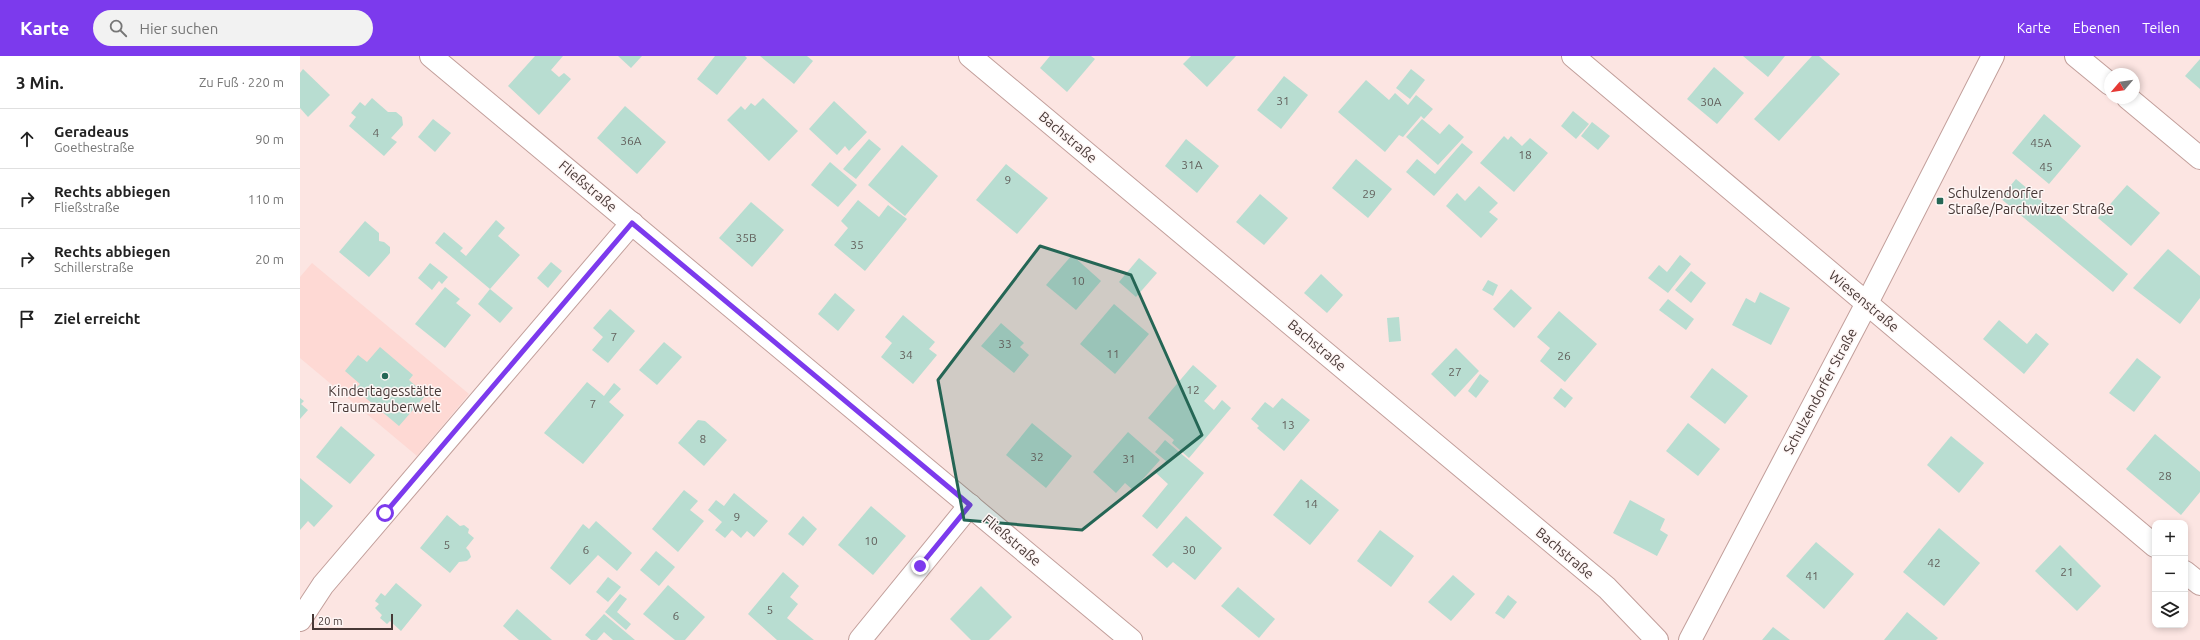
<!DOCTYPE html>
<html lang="de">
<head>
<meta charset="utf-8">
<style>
  body { margin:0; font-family:Ubuntu,sans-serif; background:#f2f2f2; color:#222 }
  .controls { position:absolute; right:12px; bottom:12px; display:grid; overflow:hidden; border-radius:8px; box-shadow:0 2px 6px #0003 }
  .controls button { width:36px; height:36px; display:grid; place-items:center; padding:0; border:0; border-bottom:1px solid #e0e0e0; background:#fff; color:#222; font:20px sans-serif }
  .compass { position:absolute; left:1804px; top:12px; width:36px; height:36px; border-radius:50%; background:#fff; box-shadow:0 2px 6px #0003; rotate:241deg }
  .scale { position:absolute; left:12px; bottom:10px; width:81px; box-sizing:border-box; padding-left:4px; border:2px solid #473836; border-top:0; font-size:11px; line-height:14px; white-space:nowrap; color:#473836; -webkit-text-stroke:3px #fef6f5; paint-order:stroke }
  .stop { position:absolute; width:12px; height:12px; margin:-9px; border:3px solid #7c3aed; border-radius:50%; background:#fff }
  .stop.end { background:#7c3aed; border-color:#fff; box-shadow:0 1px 4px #0008 }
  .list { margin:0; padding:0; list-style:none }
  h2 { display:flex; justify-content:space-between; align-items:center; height:52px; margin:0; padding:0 16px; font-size:17px }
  h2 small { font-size:13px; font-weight:400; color:#767676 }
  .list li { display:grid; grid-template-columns:26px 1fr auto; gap:12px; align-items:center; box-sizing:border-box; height:60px; padding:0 16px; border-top:1px solid #e0e0e0 }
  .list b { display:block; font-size:15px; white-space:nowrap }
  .list p { margin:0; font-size:13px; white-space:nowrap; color:#767676 }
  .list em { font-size:13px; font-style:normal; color:#767676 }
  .icon { flex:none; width:22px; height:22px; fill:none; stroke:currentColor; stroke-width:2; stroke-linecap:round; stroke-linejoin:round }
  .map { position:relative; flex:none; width:1900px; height:584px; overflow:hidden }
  header { display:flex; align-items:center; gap:24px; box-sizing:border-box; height:56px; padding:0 20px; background:#7c3aed; color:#fff }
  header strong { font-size:19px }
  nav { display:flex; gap:22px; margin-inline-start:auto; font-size:14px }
  .search { width:280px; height:36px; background:#f2f2f2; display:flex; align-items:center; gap:10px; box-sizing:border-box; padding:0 14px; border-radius:22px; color:#767676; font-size:15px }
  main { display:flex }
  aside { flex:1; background:#fff }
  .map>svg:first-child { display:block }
  .built { fill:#fed9d4 }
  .building { fill:#b8ddd1 }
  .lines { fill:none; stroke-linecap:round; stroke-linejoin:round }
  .minor-casing { stroke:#c29f9b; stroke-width:24 }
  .minor { stroke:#fff; stroke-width:22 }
  .route { stroke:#7c3aed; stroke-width:5 }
  .marked { fill:#256655; fill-opacity:0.2; stroke:#256655; stroke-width:3; stroke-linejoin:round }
  .poi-dot { fill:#256655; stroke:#fef6f5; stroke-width:1.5 }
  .labels { text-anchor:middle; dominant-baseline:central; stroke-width:3; stroke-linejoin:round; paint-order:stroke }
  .number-label { font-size:12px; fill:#63615d }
  .street-label { font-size:14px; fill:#473836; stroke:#fef6f5 }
  .poi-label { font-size:14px; fill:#473836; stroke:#fef6f5; text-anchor:start }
</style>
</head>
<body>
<header>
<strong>Karte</strong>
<div class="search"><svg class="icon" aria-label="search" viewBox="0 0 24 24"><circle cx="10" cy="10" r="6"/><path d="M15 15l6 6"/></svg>Hier suchen</div>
<nav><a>Karte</a><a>Ebenen</a><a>Teilen</a></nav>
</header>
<main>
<aside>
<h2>3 Min.<small>Zu Fuß · 220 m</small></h2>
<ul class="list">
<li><svg class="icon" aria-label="ahead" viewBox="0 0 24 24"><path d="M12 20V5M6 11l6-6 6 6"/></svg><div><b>Geradeaus</b><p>Goethestraße</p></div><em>90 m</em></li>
<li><svg class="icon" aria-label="right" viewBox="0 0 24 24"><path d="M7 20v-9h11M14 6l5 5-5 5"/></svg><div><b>Rechts abbiegen</b><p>Fließstraße</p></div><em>110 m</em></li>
<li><svg class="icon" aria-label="right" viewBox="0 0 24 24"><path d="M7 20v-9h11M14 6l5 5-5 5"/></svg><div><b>Rechts abbiegen</b><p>Schillerstraße</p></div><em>20 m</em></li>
<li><svg class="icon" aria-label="arrive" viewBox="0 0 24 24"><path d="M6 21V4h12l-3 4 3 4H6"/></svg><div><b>Ziel erreicht</b></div></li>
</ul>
</aside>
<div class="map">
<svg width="1900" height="584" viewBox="0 0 1900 584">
  <rect width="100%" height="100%" fill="#fce5e2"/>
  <path class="built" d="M12,207l157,131 -52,62 -117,-98v-81z"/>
  <g class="building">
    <path d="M235,0h28l-12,14 8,7 5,-4 7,6 -32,36 -31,-29z"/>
    <path d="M318,0h24l-11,12z"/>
    <path d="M415,0h30l2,2 -30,37 -20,-16z"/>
    <path d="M460,0h47l6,5 -19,23z"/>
    <path d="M750,0h41l4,3 -28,33 -27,-24z"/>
    <path d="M891,0h45l-29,31 -24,-23z"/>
    <path d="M1443,0h42l-17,21z"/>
    <path d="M1512,0h7l21,18 -61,67 -25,-22z"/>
    <path d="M1900,3v30l-15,-13z"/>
    <path d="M1414,11l30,26 -27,31 -30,-25z"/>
    <path d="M3,13l27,26 -22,22 -8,-9v-35z"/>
    <path d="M1111,13l14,11 -15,19 -14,-11z"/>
    <path d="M984,20l24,19 -27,34 -24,-19z"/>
    <path d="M1066,24l23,20 6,-7 13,12 8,-10 17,14 -9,10 -3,-3 -18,21 -4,-2 -14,17 -47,-40z"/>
    <path d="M72,42l16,14h8l6,5 1,8 -12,13 6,4 -13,14 -35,-30 7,-9 -5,-4 9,-11 5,4z"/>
    <path d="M463,42l35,33 -29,30 -42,-41 14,-14 4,4 6,-7 4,3z"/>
    <path d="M534,45l33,31 -18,19 -4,-5 -8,9 -28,-26z"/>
    <path d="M325,50l41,36 -29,32 -40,-36z"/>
    <path d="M1273,55l16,13 -13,15 -15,-13z"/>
    <path d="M1744,58l37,32 -32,38 -37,-31z"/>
    <path d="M133,63l18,14 -16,19 -17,-15z"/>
    <path d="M1122,63l18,15 9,-10 15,13 -26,28 -32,-28z"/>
    <path d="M1292,66l18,14 -12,14 -17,-14z"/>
    <path d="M1204,80l4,4 3,-4 11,10 8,-8 18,15 -34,39 -34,-29z"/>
    <path d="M569,83l12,10 -25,30 -13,-10z"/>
    <path d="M886,83l33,27 -22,27 -32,-27z"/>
    <path d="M1162,87l11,9 -39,44 -28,-24 11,-13 18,15z"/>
    <path d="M602,89l36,31 -33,40 -37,-31z"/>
    <path d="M1056,103l36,30 -24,29 -36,-30z"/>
    <path d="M530,106l27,23 -19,22 -27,-22z"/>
    <path d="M706,108l42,34 -31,36 -41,-34z"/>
    <path d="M1716,123l112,95 -15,18 -113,-94z"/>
    <path d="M1827,129l33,28 -29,33 -33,-28z"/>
    <path d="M1179,130l19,17 -9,9 9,7 -17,19 -35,-32 11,-13 8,8z"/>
    <path d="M960,138l28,24 -24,27 -28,-23z"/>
    <path d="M558,144l21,17 9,-12 19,14 -42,52 -31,-26 14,-17 -7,-7z"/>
    <path d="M451,146l33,28 -32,37 -33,-29z"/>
    <path d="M196,164l9,8 -7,8 22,19 -30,34 -55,-46 9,-11 19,16 -3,3 6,5z"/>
    <path d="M65,165l14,12v8l5,1 6,5v6l-21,24 -30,-25z"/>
    <path d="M1868,193l32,27v22l-20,26 -47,-36z"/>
    <path d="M772,199l29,26 -25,29 -30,-25z"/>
    <path d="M1380,199l11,9 -23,29 -20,-15 11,-13 8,7z"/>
    <path d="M839,202l18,15 -21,24 -17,-15z"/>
    <path d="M251,206l11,9 -14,17 -11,-10z"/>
    <path d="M130,207l18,14 -6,7 -3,-3 -7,9 -14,-12z"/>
    <path d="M1391,215l15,12 -15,20 -16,-13z"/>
    <path d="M1021,218l22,21 -16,18 -23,-20z"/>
    <path d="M1188,224l10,5 -5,11 -11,-6z"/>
    <path d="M145,231l15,12 -4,4 15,12 -26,33 -30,-24z"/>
    <path d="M190,233l23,19 -13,15 -22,-19z"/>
    <path d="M1211,233l21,19 -18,20 -21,-19z"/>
    <path d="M1460,236l30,16 -19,37 -39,-20 14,-27 9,5z"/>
    <path d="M535,237l20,17 -17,21 -20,-17z"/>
    <path d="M1368,243l26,20 -8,11 -27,-20z"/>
    <path d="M814,248l35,30 -34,40 -35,-30z"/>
    <path d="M310,253l25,22 -27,32 -16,-13 11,-13 -10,-9z"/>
    <path d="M1259,255l38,33 -32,38 -25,-21 10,-13 -13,-11z"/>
    <path d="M603,259l32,27 -6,7 8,6 -24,29 -32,-27 11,-14 -7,-6z"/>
    <path d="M1099,261l2,24 -12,1 -2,-24z"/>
    <path d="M1699,264l28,24 9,-11 13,11 -25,30 -41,-35z"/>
    <path d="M701,267l23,20 -4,4 9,8 -15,18 -33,-27z"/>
    <path d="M364,286l18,15 -25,28 -18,-15z"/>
    <path d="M80,291l33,28 -4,5 17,15 -27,31 -44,-37 5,-5 -15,-13 13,-16 9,7z"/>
    <path d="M1156,292l23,23 -24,26 -24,-23z"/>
    <path d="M1837,302l24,19 -27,35 -25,-19z"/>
    <path d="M893,309l24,21 -13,15 10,9 8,-10 9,8 -42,50 -17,-15 2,-3 -26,-22z"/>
    <path d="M1412,312l36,28 -23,28 -35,-27z"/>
    <path d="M1180,318l9,7 -13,17 -8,-7z"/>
    <path d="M287,326l17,14 10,-13 7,6 -12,13 15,13 -41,49 -39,-31z"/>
    <path d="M1261,332l12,10 -8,10 -12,-10z"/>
    <path d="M0,342l4,3 -3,3 7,6 -8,9z"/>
    <path d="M982,342l28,22 -26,31 -27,-23 2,-2 -8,-7 14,-17 8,6z"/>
    <path d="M398,364l7,1 22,19 -23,26 -26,-23z"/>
    <path d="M732,367l40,33 -26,32 -40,-33z"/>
    <path d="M1388,367l32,26 -22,27 -32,-25z"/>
    <path d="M41,370l34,29 -25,29 -34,-27z"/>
    <path d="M828,376l32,28 -27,30 -8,-7 -9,10 -23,-21z"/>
    <path d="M1855,378l45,38v20l-19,23 -55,-46z"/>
    <path d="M1651,380l33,27 -25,30 -32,-28z"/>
    <path d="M865,384l39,33 -47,56 -15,-13 26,-32 -12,-11 10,-12 -11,-9z"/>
    <path d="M0,422l33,28 -19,21 -6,-6 -8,9z"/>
    <path d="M1001,423l38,31 -29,35 -37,-30z"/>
    <path d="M384,434l14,11 -8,9 14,11 -26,31 -26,-23z"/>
    <path d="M434,437l34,28 -14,16 -7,-6 -6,7 -9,-8 -7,8 -10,-8 7,-8 -14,-12 8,-10 8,6z"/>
    <path d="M1330,444l35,19 -5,11 8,5 -11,21 -44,-23z"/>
    <path d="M571,450l35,30 -33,39 -35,-30z"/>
    <path d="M147,459l13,11 4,-1 5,4 -1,4 6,5 -8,10 3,3 2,6 -4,4 -8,1 -9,11 -30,-25z"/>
    <path d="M503,460l14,13 -14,17 -15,-12z"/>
    <path d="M886,460l36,32 -27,32 -22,-18 -6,6 -15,-13z"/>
    <path d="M296,465l36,32 -15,18 -19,-16 -28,30 -20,-17 33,-44 6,5z"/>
    <path d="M1639,472l41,35 -36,43 -41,-34z"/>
    <path d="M1080,474l34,26 -23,31 -34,-26z"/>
    <path d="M1516,486l38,32 -30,35 -38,-33z"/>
    <path d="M1760,489l41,41 -24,25 -42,-40z"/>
    <path d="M356,495l19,16 -16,19 -19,-16z"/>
    <path d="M483,516l16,14 -9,11 8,7 -11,14 27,22h-37l-29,-26z"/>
    <path d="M1153,519l22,19 -24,27 -23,-19z"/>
    <path d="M308,521l13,10 -13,15 -12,-10z"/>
    <path d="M96,527l26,22 -21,26 -11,-10 -3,3 -7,-6 2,-3 -7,-7 4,-4 -4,-3 6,-8 4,3z"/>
    <path d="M368,529l37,32 -20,23h-10l-32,-26z"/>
    <path d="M681,530l31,31 -23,23h-18l-21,-21z"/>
    <path d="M938,531l37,32 -16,19 -38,-32z"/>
    <path d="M320,538l7,5 -10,13 14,12 -5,6 -21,-18z"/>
    <path d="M1208,539l9,7 -13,17 -9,-6z"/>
    <path d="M217,553l35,31h-33l-16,-14z"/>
    <path d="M1607,556l31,26 -2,2h-52z"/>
    <path d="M304,558l31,26h-22l-9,-8 -7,8h-6l-6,-5z"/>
    <path d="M1473,571l17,13h-28z"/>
  </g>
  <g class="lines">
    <g class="minor-casing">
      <g id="minor">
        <path d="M131,0l700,584"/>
        <path d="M670,0l637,532 50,52"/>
        <path d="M1273,0l582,490"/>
        <path d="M1776,0l34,28"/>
        <path d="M1828,42l72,60"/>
        <path d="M1885,516l15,12"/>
        <path d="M0,564l23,-35 309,-362"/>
        <path d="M560,584l110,-135"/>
        <path d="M1390,584l177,-337 126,-247"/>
      </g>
    </g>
    <use href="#minor" class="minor"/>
  </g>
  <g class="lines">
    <path class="route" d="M85,457l247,-290 338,282 -50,61"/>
  </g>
  <path class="marked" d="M740,190l91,29 71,160 -120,95 -118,-10 -26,-140z"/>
  <g class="poi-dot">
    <rect x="1636" y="141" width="8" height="8" rx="2"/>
    <circle cx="85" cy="320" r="4"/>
  </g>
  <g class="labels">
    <g class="number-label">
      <text x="983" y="44">31</text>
      <text x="1411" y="45">30A</text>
      <text x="76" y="76">4</text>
      <text x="331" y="84">36A</text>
      <text x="1741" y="86">45A</text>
      <text x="1225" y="98">18</text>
      <text x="892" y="108">31A</text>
      <text x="1746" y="110">45</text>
      <text x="708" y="123">9</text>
      <text x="1069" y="137">29</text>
      <text x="446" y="181">35B</text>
      <text x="557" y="188">35</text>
      <text x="778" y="224">10</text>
      <text x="314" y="280">7</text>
      <text x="705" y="287">33</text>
      <text x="813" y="297">11</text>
      <text x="606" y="298">34</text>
      <text x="1264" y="299">26</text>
      <text x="1155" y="315">27</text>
      <text x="893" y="333">12</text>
      <text x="293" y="347">7</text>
      <text x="988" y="368">13</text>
      <text x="403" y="382">8</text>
      <text x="737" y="400">32</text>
      <text x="829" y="402">31</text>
      <text x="1865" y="419">28</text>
      <text x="1011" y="447">14</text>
      <text x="437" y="460">9</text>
      <text x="571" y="484">10</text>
      <text x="147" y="488">5</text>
      <text x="286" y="493">6</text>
      <text x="889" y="493">30</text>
      <text x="1634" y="506">42</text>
      <text x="1767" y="515">21</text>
      <text x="1512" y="519">41</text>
      <text x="470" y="553">5</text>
      <text x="376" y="559">6</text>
    </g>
    <g class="street-label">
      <text transform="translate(768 81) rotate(40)">Bachstraße</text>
      <text transform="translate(288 130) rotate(40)">Fließstraße</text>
      <text transform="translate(1564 245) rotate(40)">Wiesenstraße</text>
      <text transform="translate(1017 289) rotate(40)">Bachstraße</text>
      <text transform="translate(1520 335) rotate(-62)">Schulzendorfer Straße</text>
      <text transform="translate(712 484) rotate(40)">Fließstraße</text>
      <text transform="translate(1265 497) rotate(40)">Bachstraße</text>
    </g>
    <g class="poi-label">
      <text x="1648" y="137">Schulzendorfer<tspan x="1648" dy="16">Straße/Parchwitzer Straße</tspan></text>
      <text x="85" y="335" text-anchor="middle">Kindertagesstätte<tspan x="85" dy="16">Traumzauberwelt</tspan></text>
    </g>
  </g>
</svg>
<div class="controls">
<button>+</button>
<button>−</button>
<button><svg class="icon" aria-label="layers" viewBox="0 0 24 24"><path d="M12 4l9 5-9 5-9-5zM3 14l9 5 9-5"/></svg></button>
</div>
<svg class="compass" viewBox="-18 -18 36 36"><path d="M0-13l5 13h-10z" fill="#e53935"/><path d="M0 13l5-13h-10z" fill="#767676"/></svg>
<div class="scale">20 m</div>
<div class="stop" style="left:85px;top:457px"></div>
<div class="stop end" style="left:620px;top:510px"></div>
</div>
</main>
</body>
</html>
